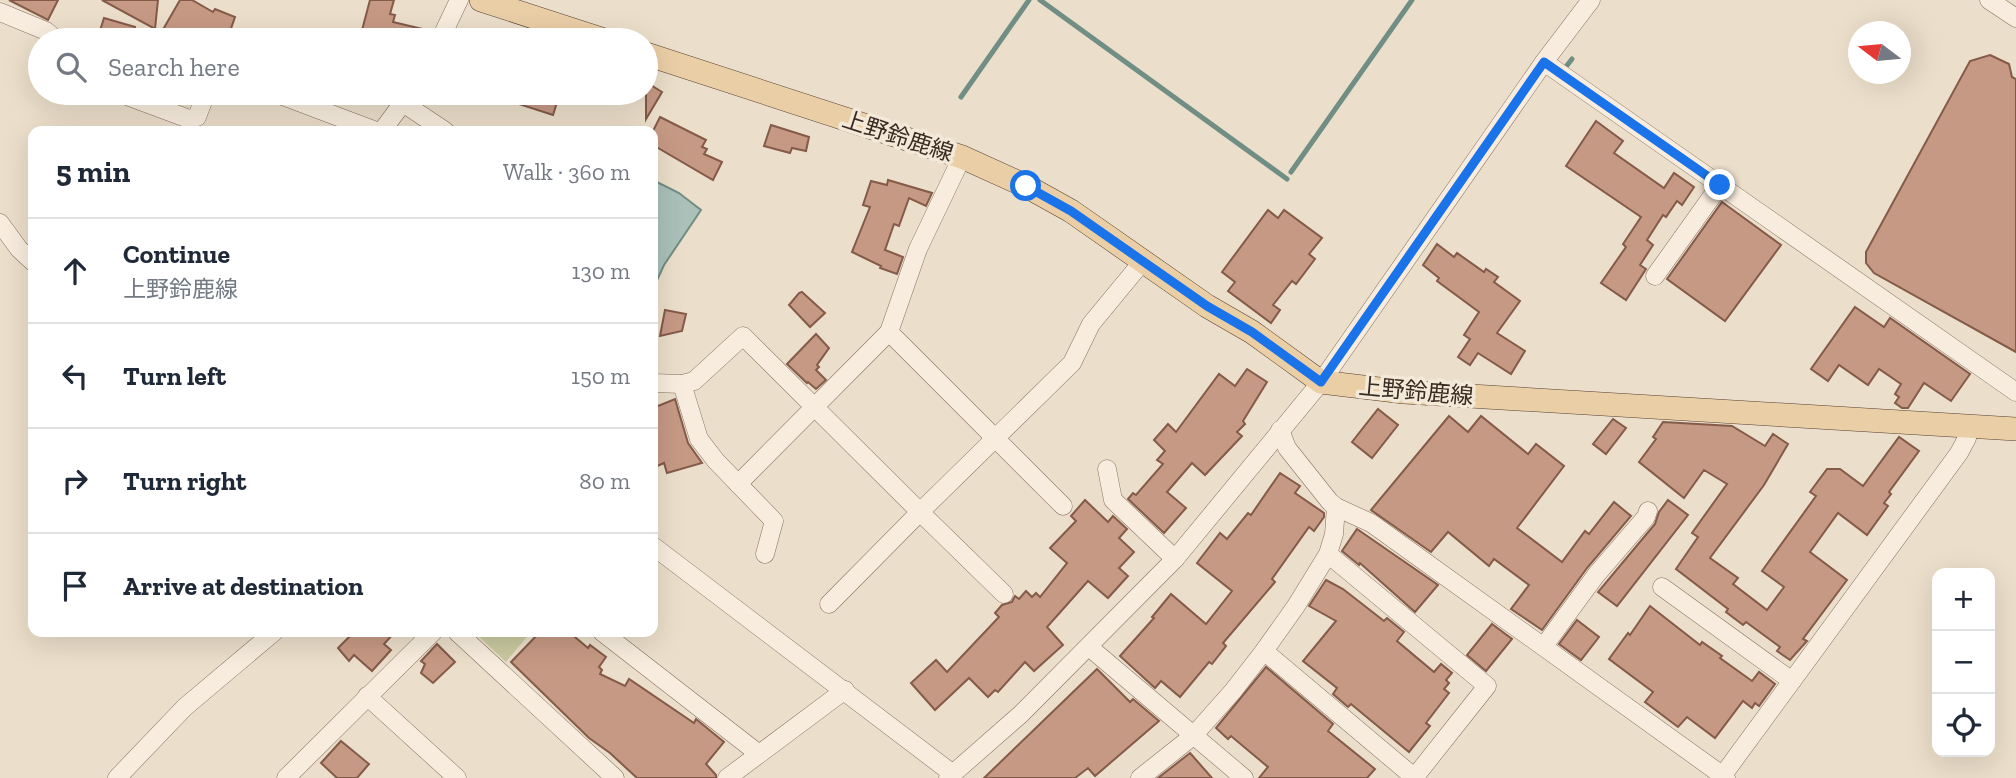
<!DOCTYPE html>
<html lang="en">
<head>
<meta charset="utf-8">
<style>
  body { margin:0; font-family:"Zilla Slab","Noto Sans JP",serif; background:#f2f2f3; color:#1f2937 }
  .controls { position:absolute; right:21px; bottom:21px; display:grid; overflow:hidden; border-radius:14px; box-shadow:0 7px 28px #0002 }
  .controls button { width:63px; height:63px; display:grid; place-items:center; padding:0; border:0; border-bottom:2px solid #e0e1e3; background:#fff; color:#1f2937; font:35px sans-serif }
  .compass { position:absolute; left:1848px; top:21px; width:63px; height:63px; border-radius:50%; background:#fff; box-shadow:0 7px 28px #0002; rotate:286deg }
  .stop { position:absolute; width:21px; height:21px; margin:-16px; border:5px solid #1a73e8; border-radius:50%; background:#fff }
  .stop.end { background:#1a73e8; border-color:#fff; box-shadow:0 2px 7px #0008 }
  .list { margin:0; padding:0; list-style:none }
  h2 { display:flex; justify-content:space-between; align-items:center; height:91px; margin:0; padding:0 28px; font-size:30px }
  h2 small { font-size:23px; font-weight:400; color:#747a83 }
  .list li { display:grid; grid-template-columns:46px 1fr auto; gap:21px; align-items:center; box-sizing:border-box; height:105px; padding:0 28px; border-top:2px solid #e0e1e3 }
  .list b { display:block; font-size:26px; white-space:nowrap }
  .list p { margin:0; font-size:23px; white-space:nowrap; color:#747a83 }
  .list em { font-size:23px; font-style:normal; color:#747a83 }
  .icon { flex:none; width:38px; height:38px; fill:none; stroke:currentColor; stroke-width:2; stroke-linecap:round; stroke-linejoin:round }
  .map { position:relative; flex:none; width:2016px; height:778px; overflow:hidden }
  .search { position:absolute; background:#fff; box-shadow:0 7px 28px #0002; left:28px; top:28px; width:630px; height:77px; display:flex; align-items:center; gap:18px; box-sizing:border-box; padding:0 24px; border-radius:38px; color:#747a83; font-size:26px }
  .panel { position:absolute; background:#fff; box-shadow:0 7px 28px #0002; left:28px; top:126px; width:630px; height:511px; border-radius:14px }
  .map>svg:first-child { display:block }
  .green { fill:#c8c99f }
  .water { fill:#aac0b8; stroke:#718e84; stroke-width:2 }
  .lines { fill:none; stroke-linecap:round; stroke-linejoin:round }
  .stream { stroke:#718e84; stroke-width:5 }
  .building { fill:#c69984; stroke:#845a48; stroke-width:2 }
  .minor-casing { stroke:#877160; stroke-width:19 }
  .major-casing { stroke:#554033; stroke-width:24 }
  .minor { stroke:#f7ecdd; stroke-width:18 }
  .major { stroke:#eacea6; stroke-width:23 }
  .route { stroke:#1a73e8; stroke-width:9 }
  .labels { text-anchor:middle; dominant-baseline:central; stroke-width:7; stroke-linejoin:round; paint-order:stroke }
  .street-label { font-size:23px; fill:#392b22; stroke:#f3e9d9 }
</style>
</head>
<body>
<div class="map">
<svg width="2016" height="778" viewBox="0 0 2016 778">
  <rect width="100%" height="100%" fill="#ebdeca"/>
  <path class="green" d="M474,632h57l-25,30z"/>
  <path class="water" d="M653,180l26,13 22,17 -37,55 -11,24z"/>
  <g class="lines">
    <g class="stream">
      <path d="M1040,0l247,179"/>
      <path d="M1565,68l7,-9"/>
      <path d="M961,97l68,-97"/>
      <path d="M1291,172l121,-172"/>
    </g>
  </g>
  <g class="building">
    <path d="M9,0h49l-10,20z"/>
    <path d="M102,0h56l-3,29z"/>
    <path d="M180,0h12l21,12 2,-3 20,8 -8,23h-70z"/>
    <path d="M370,0h24l-4,14 5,1 -2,7 38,9 -2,9h-42l-26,-6z"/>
    <path d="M104,18l31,9 -4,13h-34z"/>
    <path d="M1990,55l19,9 3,13 4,2v273l-142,-79 -8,-10v-11l104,-191z"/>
    <path d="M646,82l16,10 -16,27z"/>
    <path d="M494,93h66l-7,22 -59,-19z"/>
    <path d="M660,117l46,23 -4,7 5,2 -3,5 18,8 -9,18 -60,-35v-14z"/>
    <path d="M1596,121l27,20 -9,12 50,35 10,-15 20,14 -12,18 -5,-4 -11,16 -3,-2 -16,25 6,5 -13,20 6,4 -20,31 -25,-17 25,-36 -3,-3 18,-27 -75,-51z"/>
    <path d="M771,125l38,12 -3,14 -14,-3 -2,5 -26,-7z"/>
    <path d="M888,180l44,13 -6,13 -17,-8 -10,28 -5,-2 -9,26 18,7 -6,17 -17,-6 1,-2 -29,-14 18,-45 -7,-2 8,-24 16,4z"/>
    <path d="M1722,202l59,43 -56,76 -58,-42z"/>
    <path d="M1268,210l10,8 6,-8 38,28 -13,16 6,5 -19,25 -4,-3 -19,24 7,5 -9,13 -43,-32 7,-9 -13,-10z"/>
    <path d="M1437,244l17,13 3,-4 27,19 2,-3 12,8 -4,5 26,19 -23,32 28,18 -14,23 -33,-21 -8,12 -12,-8 12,-18 -6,-4 15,-23 -42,-31 2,-3 -16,-13z"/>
    <path d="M802,292l23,21 -15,14 -21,-22 10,-12z"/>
    <path d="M1855,307l29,20 6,-9 80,56 -19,27 -27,-18 -16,25h-6l-7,-5 4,-6 -4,-3 6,-10 -22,-15 -11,16 -29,-20 -11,16 -17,-12z"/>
    <path d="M665,310l21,4 -4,17 -22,5z"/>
    <path d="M816,334l13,14 -12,17 2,2 -3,3 10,10 -10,9 -8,-7 -1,1 -20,-19z"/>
    <path d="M1247,369l20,13 -24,39 2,3 -8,8 5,4 -37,39 -13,-12 -25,29 19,16 -22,25 -36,-34 5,-6 3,2 27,-31 -6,-4 8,-9 -11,-11 14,-16 8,8 43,-58 16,12z"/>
    <path d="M675,399l13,44 14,20 -35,10 -3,-10 -11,5v-60z"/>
    <path d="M1378,409l20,16 -26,33 -20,-16z"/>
    <path d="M1449,416l19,16 13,-16 47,38 8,-10 28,22 -47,62 45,34 23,-31 4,3 25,-32 17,14 -44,52 -45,62 -31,-21 18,-24 -35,-26 -5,7 -41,-34 -17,20 -60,-42z"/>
    <path d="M1613,419l13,9 -20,26 -13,-10z"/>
    <path d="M1663,422l69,4 33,20 8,-12 15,10 -24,41 -54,73 28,20 -5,6 34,26 17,-23 -22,-16 54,-75 -6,-4 17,-23h13l23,17 36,-49 20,14 -30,41 2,2 -7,9 4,3 -21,29 -29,-22 -28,39 37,28 -44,59 4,2 -17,19 -13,-9 3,-4 -34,-25 -3,3 -17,-13 2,-3 -52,-40 22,-32 -6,-4 35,-49 -23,-14 -20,28 -45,-36 17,-23 -3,-2z"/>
    <path d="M1280,473l20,13 -5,7 29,20v4l-10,14 -5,-4 -37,52 3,3 -52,61 3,3 -14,18 -3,-2 -29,35 -19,-16 -6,7 -35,-32 34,-38 -2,-1 19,-23 35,30 26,-33 -35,-28 23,-30 7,6 21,-26 3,2z"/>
    <path d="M1085,500l23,22 5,-6 14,13 -8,9 15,14 -15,16 9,8 -20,22 -20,-17 -41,46 16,18 -29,26 -9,-9 -27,30 -3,-2 -7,7 -19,-19 -34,32 -24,-27 25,-23 11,12 52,-55 -4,-4 7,-8 10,-3 3,-6 4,3 7,-8 6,6 4,-4 4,4 27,-34 -17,-15 26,-27 -5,-5z"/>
    <path d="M1668,500l20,15 -71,91 -19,-14 57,-68 4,-12z"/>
    <path d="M1357,529l81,56 -23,27 -55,-49 -1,2 -17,-14z"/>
    <path d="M1326,580l17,9 41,32 3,-3 17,14 -7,9 37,31 7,-8 11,9 -6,7 3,3 -5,6 5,4 -23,30 4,3 -21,26 -58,-48 -3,3 -15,-13 4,-6 -34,-27 33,-40 -27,-15z"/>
    <path d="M1650,606l50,39 2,-3 20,14 -2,2 32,23 7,-9 16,12 -16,22 -4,-3 -3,5 -9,-7 -28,37 -28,-21 -9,10 -33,-25 8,-10 -44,-33 19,-26 2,2z"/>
    <path d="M1577,620l22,17 -18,23 -22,-16z"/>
    <path d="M1492,624l20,15 -26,32 -19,-16z"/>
    <path d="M354,632h41l-11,12 7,6 -19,21 -18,-16 -5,6 -11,-13z"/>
    <path d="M540,632h29l19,16 2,-3 16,12 -7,10 3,3 -2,4 25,12 4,-7 65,44 2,-4 17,14 11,9 -18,22 10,11v3h-79l-27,-25 -21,-15 -78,-76z"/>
    <path d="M437,644l18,18 -22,21 -12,-10 4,-9 -4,-3z"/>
    <path d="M1266,667l67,57 -5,7 47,38 -8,9h-108l9,-11 -37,-31 -3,3 -12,-11z"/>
    <path d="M1097,669l33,33 3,-3 26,22 -64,55 -7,-8 -13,10h-91z"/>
    <path d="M341,741l28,23 -12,14h-20l-16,-15z"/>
    <path d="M1190,753l22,25h-54z"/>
  </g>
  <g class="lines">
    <g class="minor-casing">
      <g id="minor">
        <path d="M1989,0l27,18"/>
        <path d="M0,12l46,19 11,9"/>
        <path d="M440,40l19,-40"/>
        <path d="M1544,62l472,330"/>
        <path d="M119,93l70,26 8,-2 9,-24"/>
        <path d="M275,93l101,38"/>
        <path d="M403,103l42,28"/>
        <path d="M382,131l28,-38"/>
        <path d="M0,223l19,26 14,13"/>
        <path d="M1655,276l65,-91"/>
        <path d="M889,332l174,174"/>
        <path d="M653,383l29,1 12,-3 49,-45 177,176 152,-149 19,-39 52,-63"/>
        <path d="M682,384l17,55 17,22 58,60 -9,33"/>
        <path d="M1280,430l7,18 43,54 6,5 35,16 355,255"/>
        <path d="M1107,469l6,31 62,59"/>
        <path d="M738,484l151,-152 29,-83 44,-92"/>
        <path d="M653,546l300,228"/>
        <path d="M1328,554l159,132 -73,92"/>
        <path d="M1662,587l130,94"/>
        <path d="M829,604l91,-92 84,82"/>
        <path d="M457,632l158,146"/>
        <path d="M602,632l157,122"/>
        <path d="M1544,646l52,-71 50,-58 2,-6"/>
        <path d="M1089,647l155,131"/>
        <path d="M1264,651l151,127"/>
        <path d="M367,696l90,82"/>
        <path d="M1723,775l236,-322 8,-15 1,-12"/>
        <path d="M117,778l68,-71 89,-75"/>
        <path d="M286,778l147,-146"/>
        <path d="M727,778l118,-88"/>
        <path d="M948,778l73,-64 154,-155 146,-177 223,-320 47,-62"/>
        <path d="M1140,778l53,-42 40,-45 31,-40 32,-45 32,-52 6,-20 2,-27"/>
      </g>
    </g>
    <g class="major-casing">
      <g id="major">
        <path d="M481,0l123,40"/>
        <path d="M646,54l316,103 64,29 45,25 136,95 45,26 69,50 83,10 612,37"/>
      </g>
    </g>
    <use href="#minor" class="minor"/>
    <use href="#major" class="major"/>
  </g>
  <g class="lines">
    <path class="route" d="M1026,186l45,25 136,95 45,26 69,50 223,-320 176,123"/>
  </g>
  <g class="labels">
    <g class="street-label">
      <text transform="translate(898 136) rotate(18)">上野鈴鹿線</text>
      <text transform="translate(1416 391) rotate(5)">上野鈴鹿線</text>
    </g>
  </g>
</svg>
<div class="controls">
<button>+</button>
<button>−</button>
<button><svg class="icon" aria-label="locate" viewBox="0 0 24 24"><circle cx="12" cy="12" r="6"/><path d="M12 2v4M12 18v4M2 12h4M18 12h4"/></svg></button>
</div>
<svg class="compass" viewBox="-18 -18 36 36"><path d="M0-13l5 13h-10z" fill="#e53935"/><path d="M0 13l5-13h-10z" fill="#747a83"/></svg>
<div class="stop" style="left:1026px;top:186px"></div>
<div class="stop end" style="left:1720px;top:185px"></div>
<div class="search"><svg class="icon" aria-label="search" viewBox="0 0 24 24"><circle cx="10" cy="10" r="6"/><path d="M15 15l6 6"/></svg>Search here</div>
<section class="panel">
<h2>5 min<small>Walk · 360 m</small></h2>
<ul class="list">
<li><svg class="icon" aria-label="ahead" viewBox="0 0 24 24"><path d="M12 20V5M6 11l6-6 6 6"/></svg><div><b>Continue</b><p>上野鈴鹿線</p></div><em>130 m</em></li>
<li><svg class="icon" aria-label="left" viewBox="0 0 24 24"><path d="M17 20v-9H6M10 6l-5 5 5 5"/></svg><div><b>Turn left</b></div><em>150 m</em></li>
<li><svg class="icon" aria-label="right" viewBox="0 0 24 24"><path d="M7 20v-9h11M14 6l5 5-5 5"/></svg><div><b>Turn right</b></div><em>80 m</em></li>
<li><svg class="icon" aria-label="arrive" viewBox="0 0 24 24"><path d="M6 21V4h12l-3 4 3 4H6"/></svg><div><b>Arrive at destination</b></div></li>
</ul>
</section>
</div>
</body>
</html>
